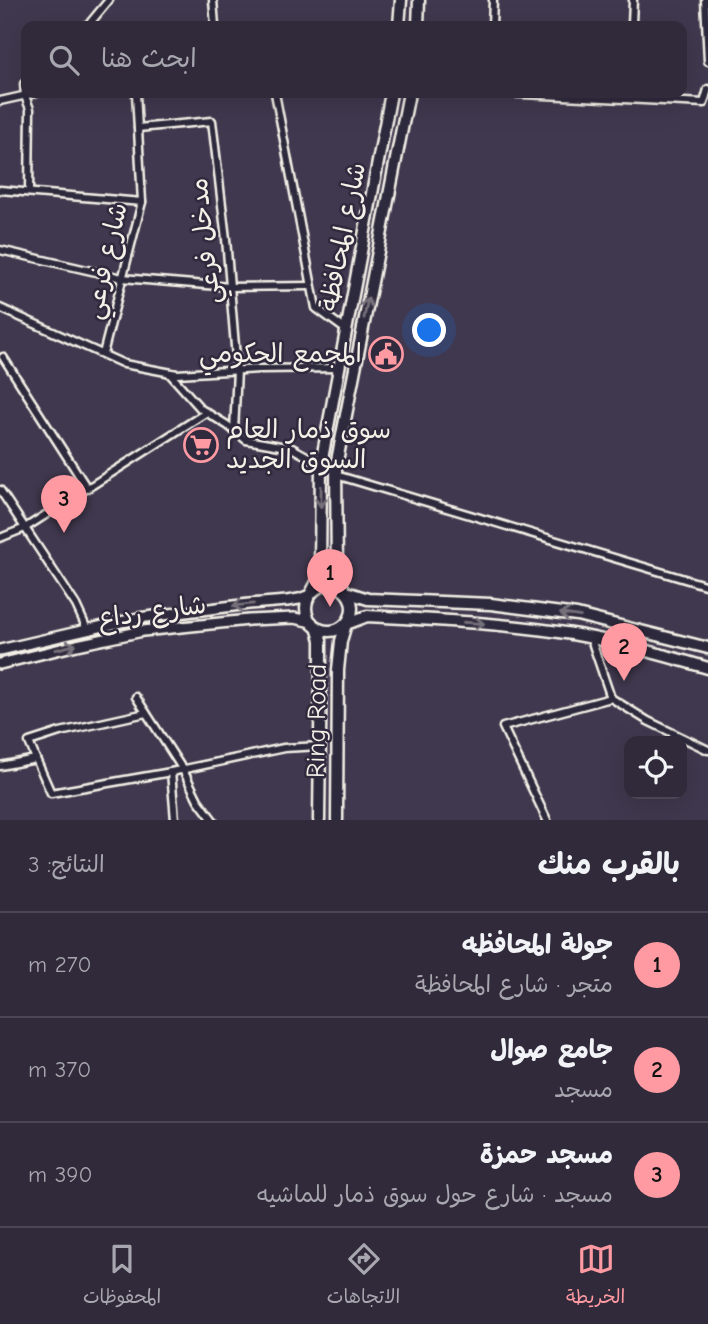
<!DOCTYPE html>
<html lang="ar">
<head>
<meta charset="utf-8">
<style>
  body { margin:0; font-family:"Comic Neue","Playpen Sans Arabic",sans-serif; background:#383242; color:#f1f3f6; direction:rtl }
  .controls { position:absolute; right:21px; bottom:21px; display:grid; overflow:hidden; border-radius:14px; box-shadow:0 7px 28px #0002 }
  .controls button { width:63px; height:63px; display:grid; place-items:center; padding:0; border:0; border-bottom:2px solid #4b4654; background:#302a3a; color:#f1f3f6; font:35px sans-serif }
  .you { position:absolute; left:430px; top:331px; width:24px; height:24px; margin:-18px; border:5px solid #fff; border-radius:50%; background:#1a73e8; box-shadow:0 0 0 10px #1a73e833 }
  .badge { display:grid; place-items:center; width:46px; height:46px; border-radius:50%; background:#ff9aa2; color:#111; font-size:23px; font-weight:700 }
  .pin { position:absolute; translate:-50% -58px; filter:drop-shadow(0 2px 4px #0008) }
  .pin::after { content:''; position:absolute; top:37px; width:24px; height:21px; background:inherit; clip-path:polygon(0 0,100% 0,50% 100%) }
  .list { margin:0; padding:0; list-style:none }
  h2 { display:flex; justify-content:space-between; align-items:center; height:91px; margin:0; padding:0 28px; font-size:30px }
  h2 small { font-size:23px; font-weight:400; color:#a8a7af }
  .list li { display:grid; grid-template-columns:46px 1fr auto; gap:21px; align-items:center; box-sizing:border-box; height:105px; padding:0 28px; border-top:2px solid #4b4654 }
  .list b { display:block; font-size:26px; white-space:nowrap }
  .list p { margin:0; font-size:23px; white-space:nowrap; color:#a8a7af }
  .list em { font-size:23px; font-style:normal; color:#a8a7af }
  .icon { flex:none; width:38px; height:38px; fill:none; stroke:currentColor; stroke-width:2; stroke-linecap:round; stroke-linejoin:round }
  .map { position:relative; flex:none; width:708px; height:820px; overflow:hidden; direction:ltr }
  .search { position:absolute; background:#302a3a; box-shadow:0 7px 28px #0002; left:21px; right:21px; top:21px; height:77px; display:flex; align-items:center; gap:18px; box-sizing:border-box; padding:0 24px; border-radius:14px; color:#a8a7af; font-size:26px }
  .sheet { height:406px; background:#302a3a }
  nav { display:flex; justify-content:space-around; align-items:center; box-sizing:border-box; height:98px; border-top:2px solid #4b4654; background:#302a3a; font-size:19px; color:#a8a7af }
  nav a { display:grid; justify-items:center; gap:4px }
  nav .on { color:#ff9aa2 }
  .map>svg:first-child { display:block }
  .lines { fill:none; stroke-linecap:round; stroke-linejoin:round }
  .minor-casing { stroke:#f4f1e8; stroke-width:11 }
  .secondary-casing { stroke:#f4f1e8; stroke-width:14 }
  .primary-casing { stroke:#f4f1e8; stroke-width:15 }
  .minor { stroke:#2f2a3d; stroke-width:6 }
  .secondary { stroke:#2f2a3d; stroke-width:9 }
  .primary { stroke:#2f2a3d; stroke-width:10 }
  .oneway { stroke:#747079 }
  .labels { text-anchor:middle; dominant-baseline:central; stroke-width:5; stroke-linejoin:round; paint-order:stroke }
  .street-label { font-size:26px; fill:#f4f1e8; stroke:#2f2a3d }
  .poi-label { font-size:26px; fill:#f4f1e8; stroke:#2f2a3d; text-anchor:end }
</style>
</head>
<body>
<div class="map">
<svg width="708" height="820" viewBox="0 0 708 820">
  <rect width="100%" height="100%" fill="#40384e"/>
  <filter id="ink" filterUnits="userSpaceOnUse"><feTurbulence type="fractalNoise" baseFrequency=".0143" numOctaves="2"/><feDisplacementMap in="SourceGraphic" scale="14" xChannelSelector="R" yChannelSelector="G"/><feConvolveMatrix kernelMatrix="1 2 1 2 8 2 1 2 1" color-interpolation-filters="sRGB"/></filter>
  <g filter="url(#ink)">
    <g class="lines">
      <g class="minor-casing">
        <g id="minor">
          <path d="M213,0l2,26"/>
          <path d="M633,0l-1,24 2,2"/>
          <path d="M705,0l3,61"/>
          <path d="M85,26l5,-3 19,-23"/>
          <path d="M492,26l1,-26"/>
          <path d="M26,82l-2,2 1,12 5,13 -1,83"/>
          <path d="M275,93l41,215 30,22"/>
          <path d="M503,93l201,10 4,-14"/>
          <path d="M0,101l36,-8"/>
          <path d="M138,128l74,-7 14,118 11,131 -3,61"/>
          <path d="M0,190l142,12"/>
          <path d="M0,250l122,28 108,9 81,-1"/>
          <path d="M0,308l124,56 53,10 83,-5 78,-1"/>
          <path d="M103,354l39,-152 -6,-109"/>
          <path d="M3,357l84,131"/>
          <path d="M169,373l32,36 26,16 19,15 46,8 29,16"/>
          <path d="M336,475l372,111"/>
          <path d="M0,490l76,115 11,24"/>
          <path d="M0,538l25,-10 182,-116"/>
          <path d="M136,697l47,73 15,30 15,20"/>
          <path d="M611,698l37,23 60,29"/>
          <path d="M36,759l-7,-17 31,-10 86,-19"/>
          <path d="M0,766l36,-7 15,34 120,-21 4,48"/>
          <path d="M171,772l113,-24 36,-2"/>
          <path d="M547,820l-44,-93 108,-29 -20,-59"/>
        </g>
      </g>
      <g class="secondary-casing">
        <g id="secondary">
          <path d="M0,650l138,-32 111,-14 38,-3 12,-2 11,-4"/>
          <path d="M0,664l77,-19 66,-14 106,-11 45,-2 18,4"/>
        </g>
      </g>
      <g class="primary-casing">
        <g id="primary">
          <path d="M399,26l2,-26"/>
          <path d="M418,26l1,-26"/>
          <path d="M409,93l-73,373 1,106 3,11 6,9 22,7 123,5 86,11 131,33"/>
          <circle cx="329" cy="608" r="23"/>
          <path d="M310,595l7,-13 3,-10 1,-108 70,-371"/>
          <path d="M317,627l4,13v14l-2,166"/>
          <path d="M337,820l1,-150 3,-29 5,-17 21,-8c69,4 137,7 205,18 46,8 92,21 136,34"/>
        </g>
      </g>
      <use href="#minor" class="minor"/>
      <use href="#secondary" class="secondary"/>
      <use href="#primary" class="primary"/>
    </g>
    <defs><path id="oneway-shaft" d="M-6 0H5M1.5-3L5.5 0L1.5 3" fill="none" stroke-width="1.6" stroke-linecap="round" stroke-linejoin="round" transform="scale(1.75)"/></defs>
    <g class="oneway">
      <use href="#oneway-shaft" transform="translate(366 308) rotate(-79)"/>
      <use href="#oneway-shaft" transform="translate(321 497) rotate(91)"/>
      <use href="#oneway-shaft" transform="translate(243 605) rotate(174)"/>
      <use href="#oneway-shaft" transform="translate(570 615) rotate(-171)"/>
      <use href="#oneway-shaft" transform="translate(474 623) rotate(4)"/>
      <use href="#oneway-shaft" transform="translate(66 647) rotate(-14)"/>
    </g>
  </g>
  <defs>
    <g id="civic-ring" transform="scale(1.75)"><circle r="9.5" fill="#2f2a3d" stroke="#ff9aa2" stroke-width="1.5"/><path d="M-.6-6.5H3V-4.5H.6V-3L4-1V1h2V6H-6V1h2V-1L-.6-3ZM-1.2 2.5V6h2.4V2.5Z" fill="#ff9aa2"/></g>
    <g id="supermarket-ring" transform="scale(1.75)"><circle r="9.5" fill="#2f2a3d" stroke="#ff9aa2" stroke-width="1.5"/><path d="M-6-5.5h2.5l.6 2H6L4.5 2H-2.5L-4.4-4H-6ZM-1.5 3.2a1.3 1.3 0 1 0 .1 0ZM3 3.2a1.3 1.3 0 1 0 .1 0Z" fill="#ff9aa2"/></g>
  </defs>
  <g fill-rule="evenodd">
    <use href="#civic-ring" x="386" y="354"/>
    <use href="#supermarket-ring" x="201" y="445"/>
  </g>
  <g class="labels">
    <g class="street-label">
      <text transform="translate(343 237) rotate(-79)">شارع المحافظة</text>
      <text transform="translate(205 241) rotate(-96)">مدخل فرعي</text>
      <text transform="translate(106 261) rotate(-77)">شارع فرعي</text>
      <text transform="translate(152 612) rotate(-8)">شارع رداع</text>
      <text transform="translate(317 721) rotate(-89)">Ring Road</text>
    </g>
    <g class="poi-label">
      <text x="362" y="354">المجمع الحكومي</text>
      <text x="226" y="430" text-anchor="start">سوق ذمار العام<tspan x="226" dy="30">السوق الجديد</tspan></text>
    </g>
  </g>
</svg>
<div class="controls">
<button><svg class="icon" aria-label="locate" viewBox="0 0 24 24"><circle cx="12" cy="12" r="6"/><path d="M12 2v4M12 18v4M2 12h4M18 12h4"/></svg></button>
</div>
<div class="you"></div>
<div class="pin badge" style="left:330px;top:607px">1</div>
<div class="pin badge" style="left:624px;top:681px">2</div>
<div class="pin badge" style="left:64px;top:533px">3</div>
<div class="search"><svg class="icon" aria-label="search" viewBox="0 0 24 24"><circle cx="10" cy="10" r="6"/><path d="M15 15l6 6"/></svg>ابحث هنا</div>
</div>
<section class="sheet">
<h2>بالقرب منك<small>النتائج: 3</small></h2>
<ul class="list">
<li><span class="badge">1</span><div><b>جولة المحافظه</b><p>متجر · شارع المحافظة</p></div><em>270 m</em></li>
<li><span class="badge">2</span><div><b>جامع صوال</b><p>مسجد</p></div><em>370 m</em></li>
<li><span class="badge">3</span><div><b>مسجد حمزة</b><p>مسجد · شارع حول سوق ذمار للماشيه</p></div><em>390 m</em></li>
</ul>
</section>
<nav>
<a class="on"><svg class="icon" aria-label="map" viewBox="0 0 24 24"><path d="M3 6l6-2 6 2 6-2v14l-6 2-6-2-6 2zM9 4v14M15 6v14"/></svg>الخريطة</a>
<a><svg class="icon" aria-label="directions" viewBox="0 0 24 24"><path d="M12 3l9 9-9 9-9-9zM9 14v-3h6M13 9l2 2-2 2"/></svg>الاتجاهات</a>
<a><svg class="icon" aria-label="saved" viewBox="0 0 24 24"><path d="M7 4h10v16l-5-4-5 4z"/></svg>المحفوظات</a>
</nav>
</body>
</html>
